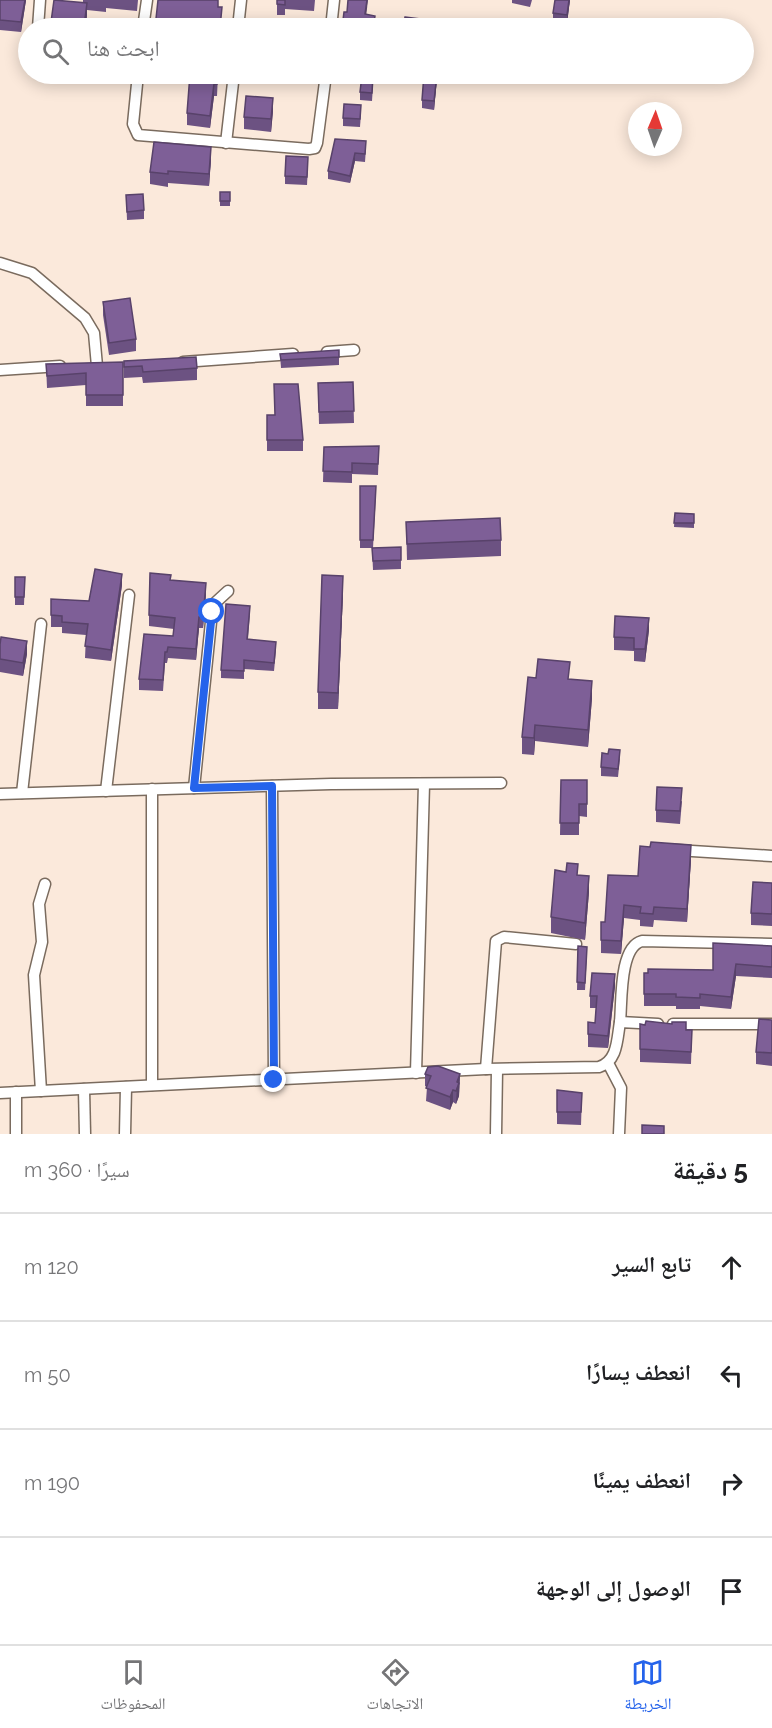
<!DOCTYPE html>
<html lang="ar">
<head>
<meta charset="utf-8">
<style>
  body { margin:0; font-family:Raleway,"Noto Naskh Arabic",sans-serif; background:#f6f6f6; color:#202124; direction:rtl }
  .compass { position:absolute; left:628px; top:102px; width:54px; height:54px; border-radius:50%; background:#fff; box-shadow:0 3px 15px #0003; rotate:2deg }
  .stop { position:absolute; width:18px; height:18px; margin:-14px; border:4px solid #2563eb; border-radius:50%; background:#fff }
  .stop.end { background:#2563eb; border-color:#fff; box-shadow:0 2px 6px #0008 }
  .list { margin:0; padding:0; list-style:none }
  h2 { display:flex; justify-content:space-between; align-items:center; height:78px; margin:0; padding:0 24px; font-size:26px }
  h2 small { font-size:20px; font-weight:400; color:#757577 }
  .list li { display:grid; grid-template-columns:39px 1fr auto; gap:18px; align-items:center; box-sizing:border-box; height:108px; padding:0 24px; border-top:2px solid #e0e0e0 }
  .list b { display:block; font-size:22px; white-space:nowrap }
  .list em { font-size:20px; font-style:normal; color:#757577 }
  .icon { flex:none; width:33px; height:33px; fill:none; stroke:currentColor; stroke-width:2; stroke-linecap:round; stroke-linejoin:round }
  .map { position:relative; flex:none; width:772px; height:1134px; overflow:hidden; direction:ltr }
  .search { position:absolute; background:#fff; box-shadow:0 3px 15px #0003; left:18px; right:18px; top:18px; height:66px; display:flex; align-items:center; gap:15px; box-sizing:border-box; padding:0 21px; border-radius:33px; color:#757577; font-size:22px }
  .sheet { height:510px; background:#fff }
  nav { display:flex; justify-content:space-around; align-items:center; box-sizing:border-box; height:84px; border-top:2px solid #e0e0e0; background:#fff; font-size:16px; color:#757577 }
  nav a { display:grid; justify-items:center; gap:3px }
  nav .on { color:#2563eb }
  .map>svg:first-child { display:block }
  .lines { fill:none; stroke-linecap:round; stroke-linejoin:round }
  .minor-casing { stroke:#7a6b5e; stroke-width:13 }
  .minor { stroke:#fff; stroke-width:10 }
  .wall { fill:#6c5282 }
  .shaded-wall { fill:#58426a }
  .building { fill:#7e5f97; stroke:#58426a; stroke-width:1.5 }
  .route { stroke:#2563eb; stroke-width:8 }
</style>
</head>
<body>
<div class="map">
<svg width="772" height="1134" viewBox="0 0 772 1134">
  <rect width="100%" height="100%" fill="#fbe9db"/>
  <g class="lines">
    <g class="minor-casing">
      <g id="minor">
        <path d="M38,28l2,-28"/>
        <path d="M143,28l4,-28"/>
        <path d="M238,28l3,-28"/>
        <path d="M331,28l3,-28"/>
        <path d="M138,74l-5,50 5,11 171,14 6,-1 2,-5 9,-69"/>
        <path d="M226,143l8,-69"/>
        <path d="M0,263l32,10 53,45 9,15 3,33"/>
        <path d="M327,352l27,-2"/>
        <path d="M183,362l110,-8"/>
        <path d="M0,370l60,-4"/>
        <path d="M272,786l2,294"/>
        <path d="M194,788l18,-176 4,-10 12,-11"/>
        <path d="M106,791l23,-196"/>
        <path d="M22,793l19,-169"/>
        <path d="M0,794l331,-10 170,-1"/>
        <path d="M676,850l96,6"/>
        <path d="M620,1022c2,-20 -1,-75 22,-81l130,3"/>
        <path d="M673,1024h99"/>
        <path d="M608,1063l13,25 -2,46"/>
        <path d="M486,1069l10,-128 8,-4 72,7"/>
        <path d="M416,1073l8,-289"/>
        <path d="M152,1085v-296"/>
        <path d="M84,1089l1,45"/>
        <path d="M41,1091l-7,-116 8,-33 -3,-38 6,-20"/>
        <path d="M0,1093l486,-24 113,-2c19,-6 18,-28 21,-45l38,2"/>
        <path d="M16,1134v-42"/>
        <path d="M125,1134l1,-47"/>
        <path d="M496,1134l1,-64"/>
      </g>
    </g>
    <use href="#minor" class="minor"/>
  </g>
  <g class="wall">
    <path d="M0,0h26l-5,32 -21,-2z"/>
    <path d="M83,0h55l-1,11 -31,-3v4l-19,-2 -1,18h-35v-6l32,-19z"/>
    <path d="M277,0h38l-1,11 -29,-2v6h-8z"/>
    <path d="M512,0h20l-2,7 -18,-4z"/>
    <path d="M570,0l-3,23 -14,-2v-8z"/>
    <path d="M218,74l-1,22h-3l-4,32 -23,-3v-12z"/>
    <path d="M437,78l-3,32 -12,-2v-8z"/>
    <path d="M373,84l-1,17 -12,-1v-8z"/>
    <path d="M273,111l-2,21 -27,-3v-12z"/>
    <path d="M361,113l-1,14 -17,-1v-8z"/>
    <path d="M335,139l31,9 -1,14 -10,-1 -5,22 -22,-4v-8z"/>
    <path d="M211,159l-2,27 -41,-3v4l-18,-3v-12z"/>
    <path d="M308,165l-1,20 -22,-1v-8z"/>
    <rect x="220" y="192" width="10" height="14"/>
    <path d="M126,195l18,15v9l-17,1z"/>
    <path d="M103,302l33,37v12l-27,4 -6,-40z"/>
    <path d="M339,350v15l-58,3 -1,-14z"/>
    <path d="M124,361l73,7v12l-54,3 -1,-6 -18,1z"/>
    <path d="M123,362v44h-37v-21l-39,3 -1,-24z"/>
    <path d="M353,382l1,41 -35,1 -1,-41z"/>
    <path d="M267,415l36,25v11h-36z"/>
    <path d="M379,446l-1,29 -26,-1v9l-29,-1 1,-35z"/>
    <path d="M360,486l16,8 -3,54h-13z"/>
    <path d="M675,513l19,1v14l-20,-1z"/>
    <path d="M406,522l95,18v16l-94,4z"/>
    <path d="M401,547v22l-28,1 -1,-22z"/>
    <path d="M15,577h10l-1,28h-9z"/>
    <path d="M171,580l35,14 -3,34h-4l-3,32 -28,-2 -1,5h-2l-2,28 -24,-1v-11l34,-43 1,-7 -25,-3v-11z"/>
    <path d="M122,585l-11,76 -26,-3 1,-23 -24,-2v-6h-11v-28l38,2z"/>
    <path d="M343,593l-5,116h-20v-17z"/>
    <path d="M250,614l-2,25 28,11 -2,21 -30,-2v10l-23,-1v-8z"/>
    <path d="M649,630l-4,32 -11,-1v-10l-20,-1v-13z"/>
    <path d="M0,645l27,9 -4,22 -23,-4z"/>
    <path d="M570,679l22,19 -4,49 -53,-6 -1,14 -12,-1v-17z"/>
    <path d="M620,758l-2,19 -17,-1v-9z"/>
    <path d="M561,780h26v37l-8,-1v19h-19z"/>
    <path d="M682,801l-2,23 -24,-2v-12z"/>
    <path d="M691,859l-4,63 -33,-2 -1,7 -13,-1v-6l-16,-2 -3,36 -20,-1v-13l37,-64z"/>
    <path d="M578,875l11,17 -4,48 -34,-7v-16z"/>
    <path d="M772,883v43l-21,-1v-12z"/>
    <path d="M578,946l9,8 -2,36h-8z"/>
    <path d="M772,946v32l-36,-2 -5,33 -31,-3v3h-24v-3h-32v-33l69,-3z"/>
    <path d="M615,986l-7,62 -20,-1v-13l7,-11 1,-15h-6v-12z"/>
    <path d="M772,1020v46l-16,-2v-12z"/>
    <path d="M640,1024l52,6 -1,34 -51,-2z"/>
    <path d="M425,1074h35l-1,22 -3,8 -3,-2 -3,8 -24,-9 1,-14 -2,-1z"/>
    <path d="M557,1090l25,3 -1,32 -24,-1z"/>
  </g>
  <g class="shaded-wall">
    <path d="M25,0h1l-5,32v-10z"/>
    <path d="M367,0h1l-3,25v-11z"/>
    <path d="M569,0h1l-3,23v-8z"/>
    <path d="M87,3v12l-1,13h-2z"/>
    <path d="M437,74v4l-3,32v-9z"/>
    <path d="M214,84v12l-4,32v-12z"/>
    <path d="M273,98v13l-2,21v-13z"/>
    <path d="M211,147v12l-2,27v-12z"/>
    <path d="M355,153v8l-5,22v-7z"/>
    <path d="M122,574v11l-11,76v-11z"/>
    <path d="M343,576v17l-5,116v-16z"/>
    <path d="M206,583v11l-3,34v-11z"/>
    <path d="M199,617v11l-3,32v-11z"/>
    <path d="M649,618v12l-4,32v-13z"/>
    <path d="M27,641v13l-4,22v-13z"/>
    <path d="M592,681v17l-4,49v-17z"/>
    <path d="M535,725v16l-1,14v-17z"/>
    <path d="M691,845v14l-4,63v-13z"/>
    <path d="M589,876v16l-4,48v-17z"/>
    <path d="M624,905v13l-3,36v-13z"/>
    <path d="M736,964v12l-5,33v-12z"/>
    <path d="M615,974v12l-7,62v-12z"/>
    <path d="M460,1074l-1,22 -3,8 1,-22z"/>
    <path d="M453,1090v12l-3,8v-13z"/>
  </g>
  <g class="building">
    <path d="M0,0h25l-4,22 -21,-2z"/>
    <path d="M54,0l33,3 -3,23 -33,-4z"/>
    <path d="M158,0h60v7h4l-2,21h-65z"/>
    <path d="M277,0h8v5l-8,-1z"/>
    <path d="M348,0h19l-2,14 10,2 -2,12h-31l2,-16h3z"/>
    <path d="M555,0h14l-2,15 -14,-2z"/>
    <path d="M405,17l23,3 -1,8h-24z"/>
    <path d="M190,74h27v10h-3l-4,32 -23,-3z"/>
    <path d="M424,74h13l-3,27 -12,-1z"/>
    <path d="M362,75l11,1 -1,17 -12,-1z"/>
    <path d="M246,96l27,2 -2,21 -27,-2z"/>
    <path d="M344,104l17,1 -1,14 -17,-1z"/>
    <path d="M335,139l31,2 -1,13 -10,-1 -5,23 -22,-5z"/>
    <path d="M154,142l57,5 -2,27 -41,-3v3l-18,-2z"/>
    <path d="M286,156l22,1 -1,20 -22,-1z"/>
    <rect x="220" y="192" width="10" height="9"/>
    <path d="M143,194l1,16 -17,2 -1,-17z"/>
    <path d="M130,298l6,41 -27,4 -6,-41z"/>
    <path d="M339,350v7l-58,3 -1,-6z"/>
    <path d="M196,357l1,11 -54,4 -1,-6 -18,1v-6z"/>
    <path d="M123,362v33h-37v-22l-39,3 -1,-12z"/>
    <path d="M353,382l1,29 -35,1 -1,-29z"/>
    <path d="M274,384h24l5,56h-36v-25h8z"/>
    <path d="M379,446l-1,18 -26,-1v9l-29,-1 1,-24z"/>
    <path d="M360,486h16l-3,54h-13z"/>
    <path d="M675,513l19,1v9h-20z"/>
    <path d="M500,518l1,22 -94,4 -1,-22z"/>
    <path d="M401,547v13l-28,1 -1,-13z"/>
    <path d="M95,569l27,5 -11,76 -26,-4 3,-22 -26,-2v-6l-11,-1v-16l38,2z"/>
    <path d="M150,573l21,2 -1,5 36,3 -3,34h-4l-3,32 -28,-2 -1,5h-2l-2,28 -24,-1 5,-45 29,2 2,-18 -26,-3z"/>
    <path d="M322,575l21,1 -5,117 -20,-1z"/>
    <path d="M15,577h10l-1,20h-9z"/>
    <path d="M226,604l24,2 -3,33 29,3 -2,21 -30,-3v11l-23,-1z"/>
    <path d="M615,616l34,2 -4,31h-11v-11l-20,-1z"/>
    <path d="M1,637l26,4 -4,22 -23,-4v-14z"/>
    <path d="M538,659l32,3 -2,17 24,2 -4,49 -53,-5 -1,13 -12,-1 6,-60 8,1z"/>
    <path d="M609,749l11,1 -2,19 -17,-2 1,-14 6,1z"/>
    <path d="M561,780h26v24h-8v19h-19z"/>
    <path d="M657,787l25,1 -2,23 -24,-1z"/>
    <path d="M651,842l40,3 -4,64 -33,-2 -1,7 -13,-1 1,-6 -17,-2 -3,36 -20,-1v-18h4l3,-47 30,1 2,-30 10,1z"/>
    <path d="M567,863l11,1 -1,11 12,1 -4,47 -34,-6 4,-47 11,2z"/>
    <path d="M753,882l19,1v31l-21,-1z"/>
    <path d="M713,943l59,3v21l-36,-3 -5,33 -31,-3v4l-24,-1v-3h-32v-21h4v-4l65,1z"/>
    <path d="M578,946l9,1 -2,36 -8,-1z"/>
    <path d="M592,973l23,1 -7,62 -20,-2v-12l7,1 2,-27h-7z"/>
    <path d="M759,1019l13,1v33l-16,-1z"/>
    <path d="M646,1021l26,3v-2h14v8h6l-1,22 -51,-3v-25l5,1z"/>
    <path d="M438,1066l22,8 -3,8 2,1 -3,8 -3,-1 -3,7 -24,-9 5,-12 -6,-2 3,-7z"/>
    <path d="M557,1090l25,3 -1,19h-24z"/>
    <path d="M642,1125l22,1v8h-22z"/>
  </g>
  <g class="lines">
    <path class="route" d="M212,612l-18,176 78,-2 2,294"/>
  </g>
</svg>
<svg class="compass" viewBox="-18 -18 36 36"><path d="M0-13l5 13h-10z" fill="#e53935"/><path d="M0 13l5-13h-10z" fill="#757577"/></svg>
<div class="stop" style="left:212px;top:612px"></div>
<div class="stop end" style="left:274px;top:1080px"></div>
<div class="search"><svg class="icon" aria-label="search" viewBox="0 0 24 24"><circle cx="10" cy="10" r="6"/><path d="M15 15l6 6"/></svg>ابحث هنا</div>
</div>
<section class="sheet">
<h2>5 دقيقة<small>سيرًا · 360 m</small></h2>
<ul class="list">
<li><svg class="icon" aria-label="ahead" viewBox="0 0 24 24"><path d="M12 20V5M6 11l6-6 6 6"/></svg><div><b>تابع السير</b></div><em>120 m</em></li>
<li><svg class="icon" aria-label="left" viewBox="0 0 24 24"><path d="M17 20v-9H6M10 6l-5 5 5 5"/></svg><div><b>انعطف يسارًا</b></div><em>50 m</em></li>
<li><svg class="icon" aria-label="right" viewBox="0 0 24 24"><path d="M7 20v-9h11M14 6l5 5-5 5"/></svg><div><b>انعطف يمينًا</b></div><em>190 m</em></li>
<li><svg class="icon" aria-label="arrive" viewBox="0 0 24 24"><path d="M6 21V4h12l-3 4 3 4H6"/></svg><div><b>الوصول إلى الوجهة</b></div></li>
</ul>
</section>
<nav>
<a class="on"><svg class="icon" aria-label="map" viewBox="0 0 24 24"><path d="M3 6l6-2 6 2 6-2v14l-6 2-6-2-6 2zM9 4v14M15 6v14"/></svg>الخريطة</a>
<a><svg class="icon" aria-label="directions" viewBox="0 0 24 24"><path d="M12 3l9 9-9 9-9-9zM9 14v-3h6M13 9l2 2-2 2"/></svg>الاتجاهات</a>
<a><svg class="icon" aria-label="saved" viewBox="0 0 24 24"><path d="M7 4h10v16l-5-4-5 4z"/></svg>المحفوظات</a>
</nav>
</body>
</html>
